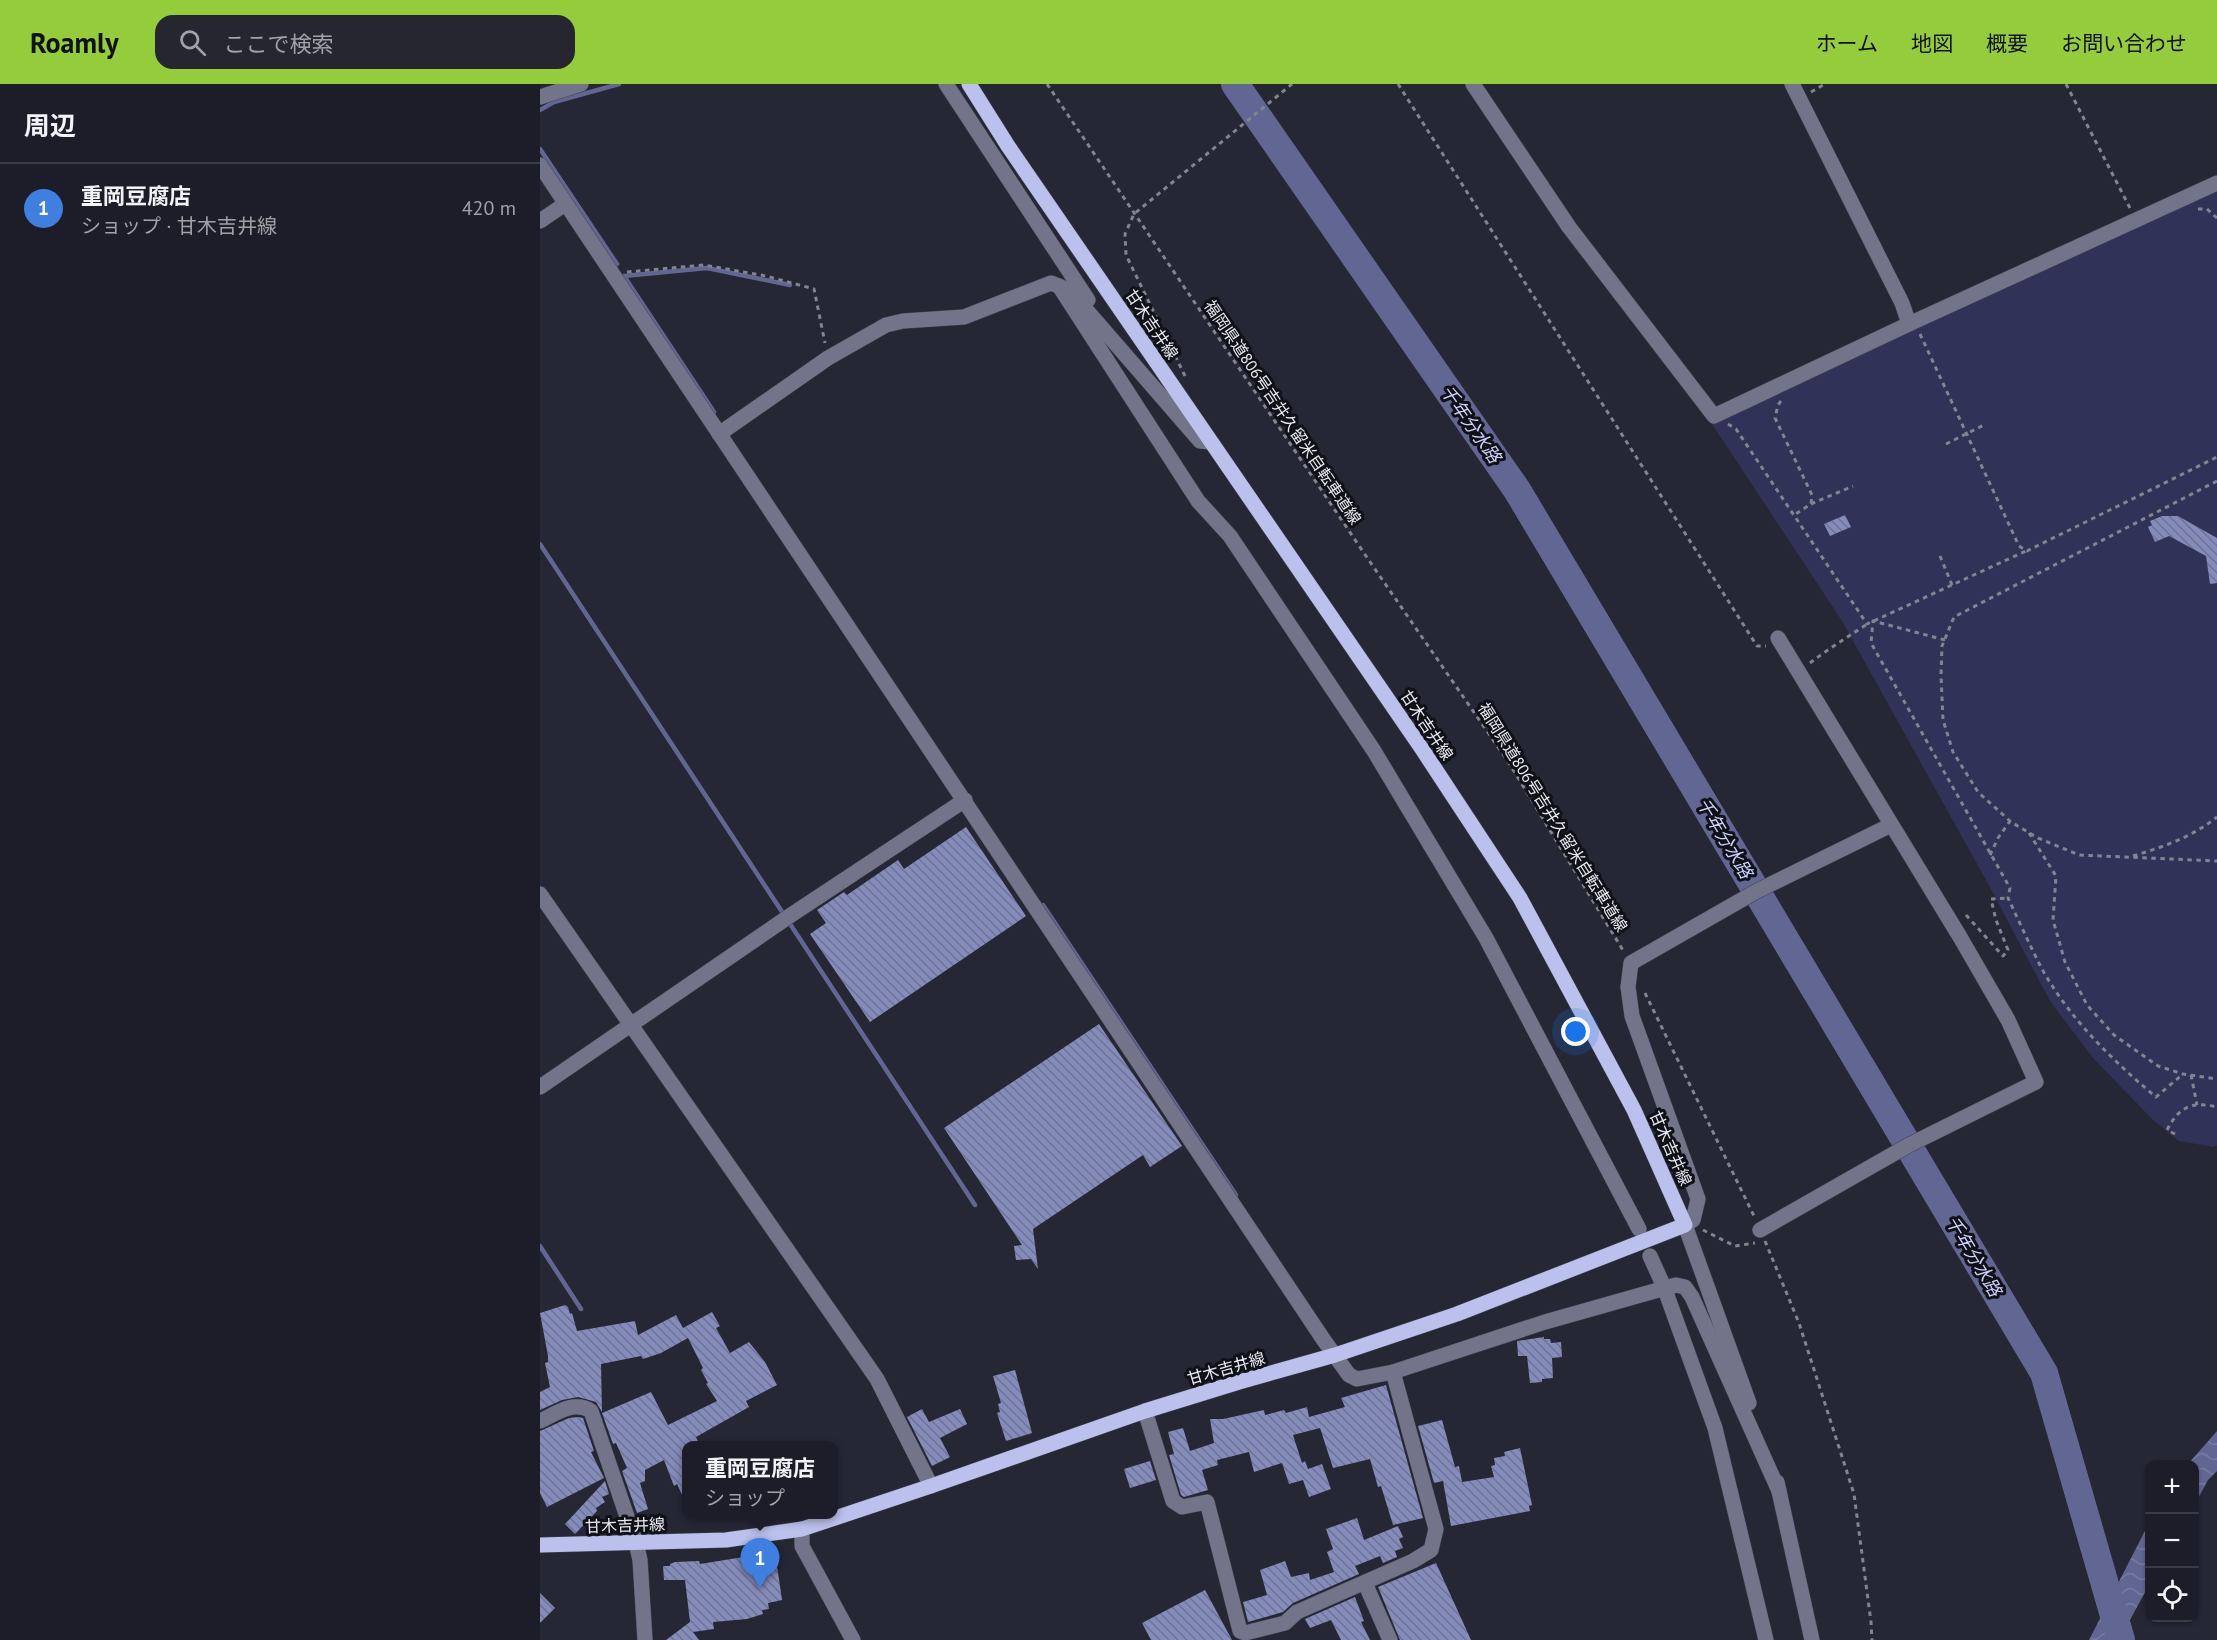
<!DOCTYPE html>
<html lang="ja">
<head>
<meta charset="utf-8">
<style>
  body { margin:0; font-family:"PT Sans","Noto Sans JP",sans-serif; background:#252630; color:#f1f3f6 }
  .controls { position:absolute; right:18px; bottom:18px; display:grid; overflow:hidden; border-radius:12px; box-shadow:0 2px 4px #0004 }
  .controls button { width:54px; height:54px; display:grid; place-items:center; padding:0; border:0; border-bottom:2px solid #3a3b45; background:#1c1d28; color:#f1f3f6; font:30px sans-serif }
  .you { position:absolute; left:1036px; top:948px; width:21px; height:21px; margin:-15px; border:4px solid #fff; border-radius:50%; background:#1a73e8; box-shadow:0 0 0 9px #1a73e833 }
  .badge { display:grid; place-items:center; width:39px; height:39px; border-radius:50%; background:#94cc3c; color:#fff; font-size:20px; font-weight:700 }
  .pin { position:absolute; translate:-50% -50px; filter:drop-shadow(0 2px 3px #0008) }
  .pin::after { content:''; position:absolute; top:32px; width:21px; height:18px; background:inherit; clip-path:polygon(0 0,100% 0,50% 100%) }
  .popup { position:absolute; left:142px; top:1357px; width:156px; height:78px; box-sizing:border-box; display:grid; place-content:center; border-radius:12px; background:#1c1d28; filter:drop-shadow(0 2px 4px #0005); font-size:20px; white-space:nowrap; color:#a0a2a8 }
  .popup b { font-size:22px; color:#f1f3f6 }
  .popup::after { content:''; position:absolute; left:50%; top:100%; margin-left:-12px; border:12px solid transparent; border-top-color:#1c1d28 }
  .list { margin:0; padding:0; list-style:none }
  h2 { display:flex; justify-content:space-between; align-items:center; height:78px; margin:0; padding:0 24px; font-size:26px }
  h2 small { font-size:20px; font-weight:400; color:#a0a2a8 }
  .list li { display:grid; grid-template-columns:39px 1fr auto; gap:18px; align-items:center; box-sizing:border-box; height:90px; padding:0 24px; border-top:2px solid #3a3b45 }
  .list b { display:block; font-size:22px; white-space:nowrap }
  .list p { margin:0; font-size:20px; white-space:nowrap; color:#a0a2a8 }
  .list em { font-size:20px; font-style:normal; color:#a0a2a8 }
  .icon { flex:none; width:33px; height:33px; fill:none; stroke:currentColor; stroke-width:2; stroke-linecap:round; stroke-linejoin:round }
  .map { position:relative; flex:none; width:1677px; height:1556px; overflow:hidden }
  header { display:flex; align-items:center; gap:36px; box-sizing:border-box; height:84px; padding:0 30px; background:#94cc3c; color:#111 }
  header strong { font-size:28px }
  nav { display:flex; gap:33px; margin-inline-start:auto; font-size:21px }
  .search { width:420px; height:54px; background:#252630; display:flex; align-items:center; gap:15px; box-sizing:border-box; padding:0 21px; border-radius:18px; color:#a0a2a8; font-size:22px }
  main { display:flex }
  aside { flex:1; background:#1c1d28 }
  .map>svg:first-child { display:block }
  .park { fill:#303357 }
  .water { fill:url(#water-waves) }
  .lines { fill:none; stroke-linecap:round; stroke-linejoin:round }
  .stream { stroke:#616693; stroke-width:4.5 }
  .river { stroke:#616693; stroke-width:28 }
  .building { fill:url(#building-back-hatch) }
  .minor-casing { stroke:#404250; stroke-width:16 }
  .major-casing { stroke:#404250; stroke-width:16 }
  .path { stroke:#828490; stroke-width:3; stroke-dasharray:4.5 4.5; stroke-linecap:butt }
  .minor { stroke:#727589; stroke-width:15 }
  .major { stroke:#bbc1ec; stroke-width:15 }
  .labels { text-anchor:middle; dominant-baseline:central; stroke-width:6; stroke-linejoin:round; paint-order:stroke }
  .street-label { font-size:16px; fill:#e9eaf4; stroke:#101117 }
  .water-label { font-size:18px; font-style:italic; fill:#ccd2fe; stroke:#101117 }
</style>
</head>
<body>
<header>
<strong>Roamly</strong>
<div class="search"><svg class="icon" aria-label="search" viewBox="0 0 24 24"><circle cx="10" cy="10" r="6"/><path d="M15 15l6 6"/></svg>ここで検索</div>
<nav><a>ホーム</a><a>地図</a><a>概要</a><a>お問い合わせ</a></nav>
</header>
<main>
<aside>
<h2>周辺<small></small></h2>
<ul class="list">
<li><span class="badge" style="background:#3f7fe0">1</span><div><b>重岡豆腐店</b><p>ショップ · 甘木吉井線</p></div><em>420 m</em></li>
</ul>
</aside>
<div class="map">
<svg width="1677" height="1556" viewBox="0 0 1677 1556">
  <defs>
    <pattern id="water-waves" width="16" height="10" patternUnits="userSpaceOnUse" patternTransform="scale(1.5)"><rect width="16" height="10" fill="#616693"/><path d="M0 5q4-4 8 0t8 0" fill="none" stroke="#787ca3"/></pattern>
    <pattern id="building-back-hatch" width="6" height="6" patternUnits="userSpaceOnUse" patternTransform="scale(1.5)"><rect width="6" height="6" fill="#858bba"/><path d="M-1 5l2 2M0 0l6 6M5-1l2 2" fill="none" stroke="#6f7392"/></pattern>
  </defs>
  <rect width="100%" height="100%" fill="#252735"/>
  <path class="park" d="M1677,105v956l-4,2 -34,-6 -27,-22 -59,-61 -43,-57 -59,-112 -149,-268 -132,-200z"/>
  <g class="water">
    <path d="M1677,1347v40l-9,9 -13,24 -1,-40h-6z"/>
    <path d="M1609,1439v62l-30,55h-30z"/>
  </g>
  <g class="lines">
    <g class="stream">
      <path d="M0,26l14,-8 65,-18"/>
      <path d="M0,65l77,115"/>
      <path d="M174,328l-90,-136 83,-8 83,17"/>
      <path d="M0,460l435,661"/>
      <path d="M503,821l193,290"/>
      <path d="M0,1162l41,63"/>
    </g>
    <path class="river" d="M695,0l282,406 527,883 77,267"/>
  </g>
  <g class="building">
    <path d="M1305,431l6,12 -21,9 -6,-12z"/>
    <path d="M1622,432h16l39,22v45l-7,1 -4,-28 -37,-20 -14,6 -7,-15 4,-2 -2,-4z"/>
    <path d="M426,743l60,89 -156,106 -60,-88 16,-11 -9,-13 27,-18 3,3 51,-35 6,9z"/>
    <path d="M559,940l83,122 -32,21 -7,-12 -110,74 5,40 -7,-10 -15,1 -2,-14 8,-1 -78,-117z"/>
    <path d="M25,1221l3,2 2,7 2,-1 5,18 58,-10 3,14 38,-20 7,13 29,-16 8,14 -4,2 14,25 19,-11 16,20 12,23 -31,16 3,6 -53,30 4,9h-13v60l-10,-22 -3,2 -10,-26 -19,10v11l-5,2 8,26 -11,4 -15,-42 5,-3 -11,-25 -3,1 -11,-31 49,-21 17,33 49,-24 -11,-17 2,-1 -7,-13 2,-2 -15,-30 -27,15 -18,6 -2,-3 -40,8 1,48 -6,-10 -18,-5 -16,3 -22,10v-18l10,-5 -5,-24 3,-1v-6l-8,-43z"/>
    <path d="M1004,1253v2h6l1,4 10,-1 1,15 -10,1 1,20 -11,1v3l-12,1 -3,-27h-9l-1,-15z"/>
    <path d="M475,1286l17,63 -26,8 -9,-28 3,-1 -2,-8 3,-1 -8,-27z"/>
    <path d="M846,1301l37,133 -30,7 -12,-39 -3,1 -8,-28 -37,9 -13,-40 -27,7 9,28 3,-2 3,8 14,-5 9,25 -22,8 -6,-17 -14,4 -7,-21 -28,9 -5,-20 -32,8 1,5 -16,5 6,20 -24,7 -3,-2 -12,-40 5,-1 -6,-22 15,-4 7,23 24,-8 -4,-24h13l41,-9 1,5 19,-5 2,3 21,-6 2,10 36,-10 -4,-9z"/>
    <path d="M382,1325l7,13 31,-13 7,15 -27,14 10,19 -18,9 -25,-49z"/>
    <path d="M38,1333l5,1 11,33 -3,1 13,26 -57,29 -7,-14v-62l29,-13z"/>
    <path d="M902,1336l13,47 4,-1 3,16 32,-5 -3,-11 4,-1 -1,-7 11,-2 -1,-4 16,-4 12,57 -3,1 1,5 -79,15 -8,-45 -9,2 -16,-57z"/>
    <path d="M610,1377l6,19 -26,8 -6,-19z"/>
    <path d="M65,1397l4,13 -7,3 3,5 -9,6 1,3 -22,23 -10,-10z"/>
    <path d="M817,1434l7,22 34,-14 5,11 -4,2 4,9 -8,3 2,6 -14,6 -3,-7 -25,10 4,8 -66,29 -10,9 -35,10 -5,-20 24,-7 -7,-25 25,-9 6,16 18,-4 1,7 24,-8 -7,-20 6,-3 -7,-20z"/>
    <path d="M235,1468l7,48 -14,3 1,6 -7,1 1,4 -16,5 -34,3 1,7 -21,3 6,8h-33l24,-18 -5,-42h-21l-1,-14h7v-2l5,-2 24,-1 1,3z"/>
    <path d="M896,1479l35,77h-71l-22,-53z"/>
    <path d="M665,1506l27,50h-81l-9,-17z"/>
    <path d="M0,1509l15,15 -15,15z"/>
    <path d="M815,1513l9,24 -3,1 9,18h-29l-10,-20 -21,8 -5,-9z"/>
  </g>
  <g class="lines">
    <g class="minor-casing">
      <g id="minor">
        <path d="M406,0l142,216"/>
        <path d="M933,0l96,143 145,189 195,-92"/>
        <path d="M1252,0l110,219 7,21 308,-141"/>
        <path d="M0,13l41,-13"/>
        <path d="M0,81l783,1174 26,36 8,4 36,-7 152,-50 131,-37 9,2 7,10 87,194"/>
        <path d="M0,137l25,-17"/>
        <path d="M519,202l139,215 32,35 144,215 112,187 153,291"/>
        <path d="M179,350l109,-76 58,-33 17,-4 61,-4 87,-34 18,7 131,151 10,1"/>
        <path d="M0,810l337,485 54,107"/>
        <path d="M0,1003l254,-174 171,-113"/>
        <path d="M1220,1146l149,-85 127,-63 -28,-62 -48,-83 -182,-299"/>
        <path d="M1110,1172l14,31 51,141 51,212"/>
        <path d="M1209,1319l-64,-178 8,-5 5,-21 -66,-183 -4,-29 3,-24 126,-72 134,-66"/>
        <path d="M605,1327l28,90 9,6 25,-5 33,129 5,2 40,-10 12,-11 116,-51 18,-11 5,-21 -43,-157"/>
        <path d="M0,1337c17,-8 34,-21 51,-10l45,132 4,17 5,80"/>
        <path d="M1237,1398l35,158"/>
        <path d="M262,1445v17l51,94"/>
        <path d="M825,1499l25,57"/>
      </g>
    </g>
    <g class="major-casing">
      <path id="major" d="M0,1461l186,-5 76,-11 129,-43 214,-75 94,-29 96,-27 122,-41 228,-89 -51,-115 -114,-212 -98,-149 -414,-603 -39,-62"/>
    </g>
    <g class="path">
      <path d="M507,0l321,475 141,204 115,189"/>
      <path d="M858,0l359,562h9"/>
      <path d="M1526,0l64,124"/>
      <path d="M1271,8l14,-8"/>
      <path d="M1658,125h9l10,9"/>
      <path d="M87,188l77,-7 62,11 48,13 11,54"/>
      <path d="M1380,250l99,212 8,5 190,-94"/>
      <path d="M645,292l-59,-121 -1,-21 9,-20 158,-130"/>
      <path d="M1241,317l-3,4 -3,13 37,77 -1,9 -17,11"/>
      <path d="M1188,340l8,5 131,195 159,-73"/>
      <path d="M1406,360l40,-20"/>
      <path d="M1677,397l-263,136 -12,29 -1,29 2,45 10,32 25,40 33,30 27,16 41,17 138,6"/>
      <path d="M1271,420l42,-18"/>
      <path d="M1400,472l12,29"/>
      <path d="M1405,556l-72,-19 -2,22 139,245 -2,10c11,23 22,48 34,71 28,50 70,91 114,128l27,-23"/>
      <path d="M1270,579c18,-14 38,-26 57,-39"/>
      <path d="M1489,749l27,43 -3,44 12,42 22,43 27,30 44,31 25,8 34,5"/>
      <path d="M1450,771l8,-17 12,-17"/>
      <path d="M1593,772c30,-9 59,-19 84,-39"/>
      <path d="M1426,831l37,41 5,-6 -12,-30 -5,-21 16,-1"/>
      <path d="M1105,909l109,223"/>
      <path d="M1651,991l6,30"/>
      <path d="M1635,1050l-8,-4c12,-23 24,-29 50,-23"/>
      <path d="M1163,1146l32,16 20,-3"/>
      <path d="M1225,1157l34,82 55,171 17,128 1,18"/>
    </g>
    <use href="#minor" class="minor"/>
    <use href="#major" class="major"/>
  </g>
  <g class="labels">
    <g class="street-label">
      <text transform="translate(612 240) rotate(56)">甘木吉井線</text>
      <text transform="translate(743 328) rotate(56)">福岡県道806号吉井久留米自転車道線</text>
      <text transform="translate(887 641) rotate(56)">甘木吉井線</text>
      <text transform="translate(1013 733) rotate(58)">福岡県道806号吉井久留米自転車道線</text>
      <text transform="translate(1131 1064) rotate(66)">甘木吉井線</text>
      <text transform="translate(686 1284) rotate(-16)">甘木吉井線</text>
      <text transform="translate(85 1441) rotate(-2)">甘木吉井線</text>
    </g>
    <g class="water-label">
      <text transform="translate(931 340) rotate(55)">千年分水路</text>
      <text transform="translate(1185 754) rotate(59)">千年分水路</text>
      <text transform="translate(1434 1172) rotate(59)">千年分水路</text>
    </g>
  </g>
</svg>
<div class="controls">
<button>+</button>
<button>−</button>
<button><svg class="icon" aria-label="locate" viewBox="0 0 24 24"><circle cx="12" cy="12" r="6"/><path d="M12 2v4M12 18v4M2 12h4M18 12h4"/></svg></button>
</div>
<div class="you"></div>
<div class="pin badge" style="left:220px;top:1504px;background:#3f7fe0">1</div>
<div class="popup"><b>重岡豆腐店</b>ショップ</div>
</div>
</main>
</body>
</html>
